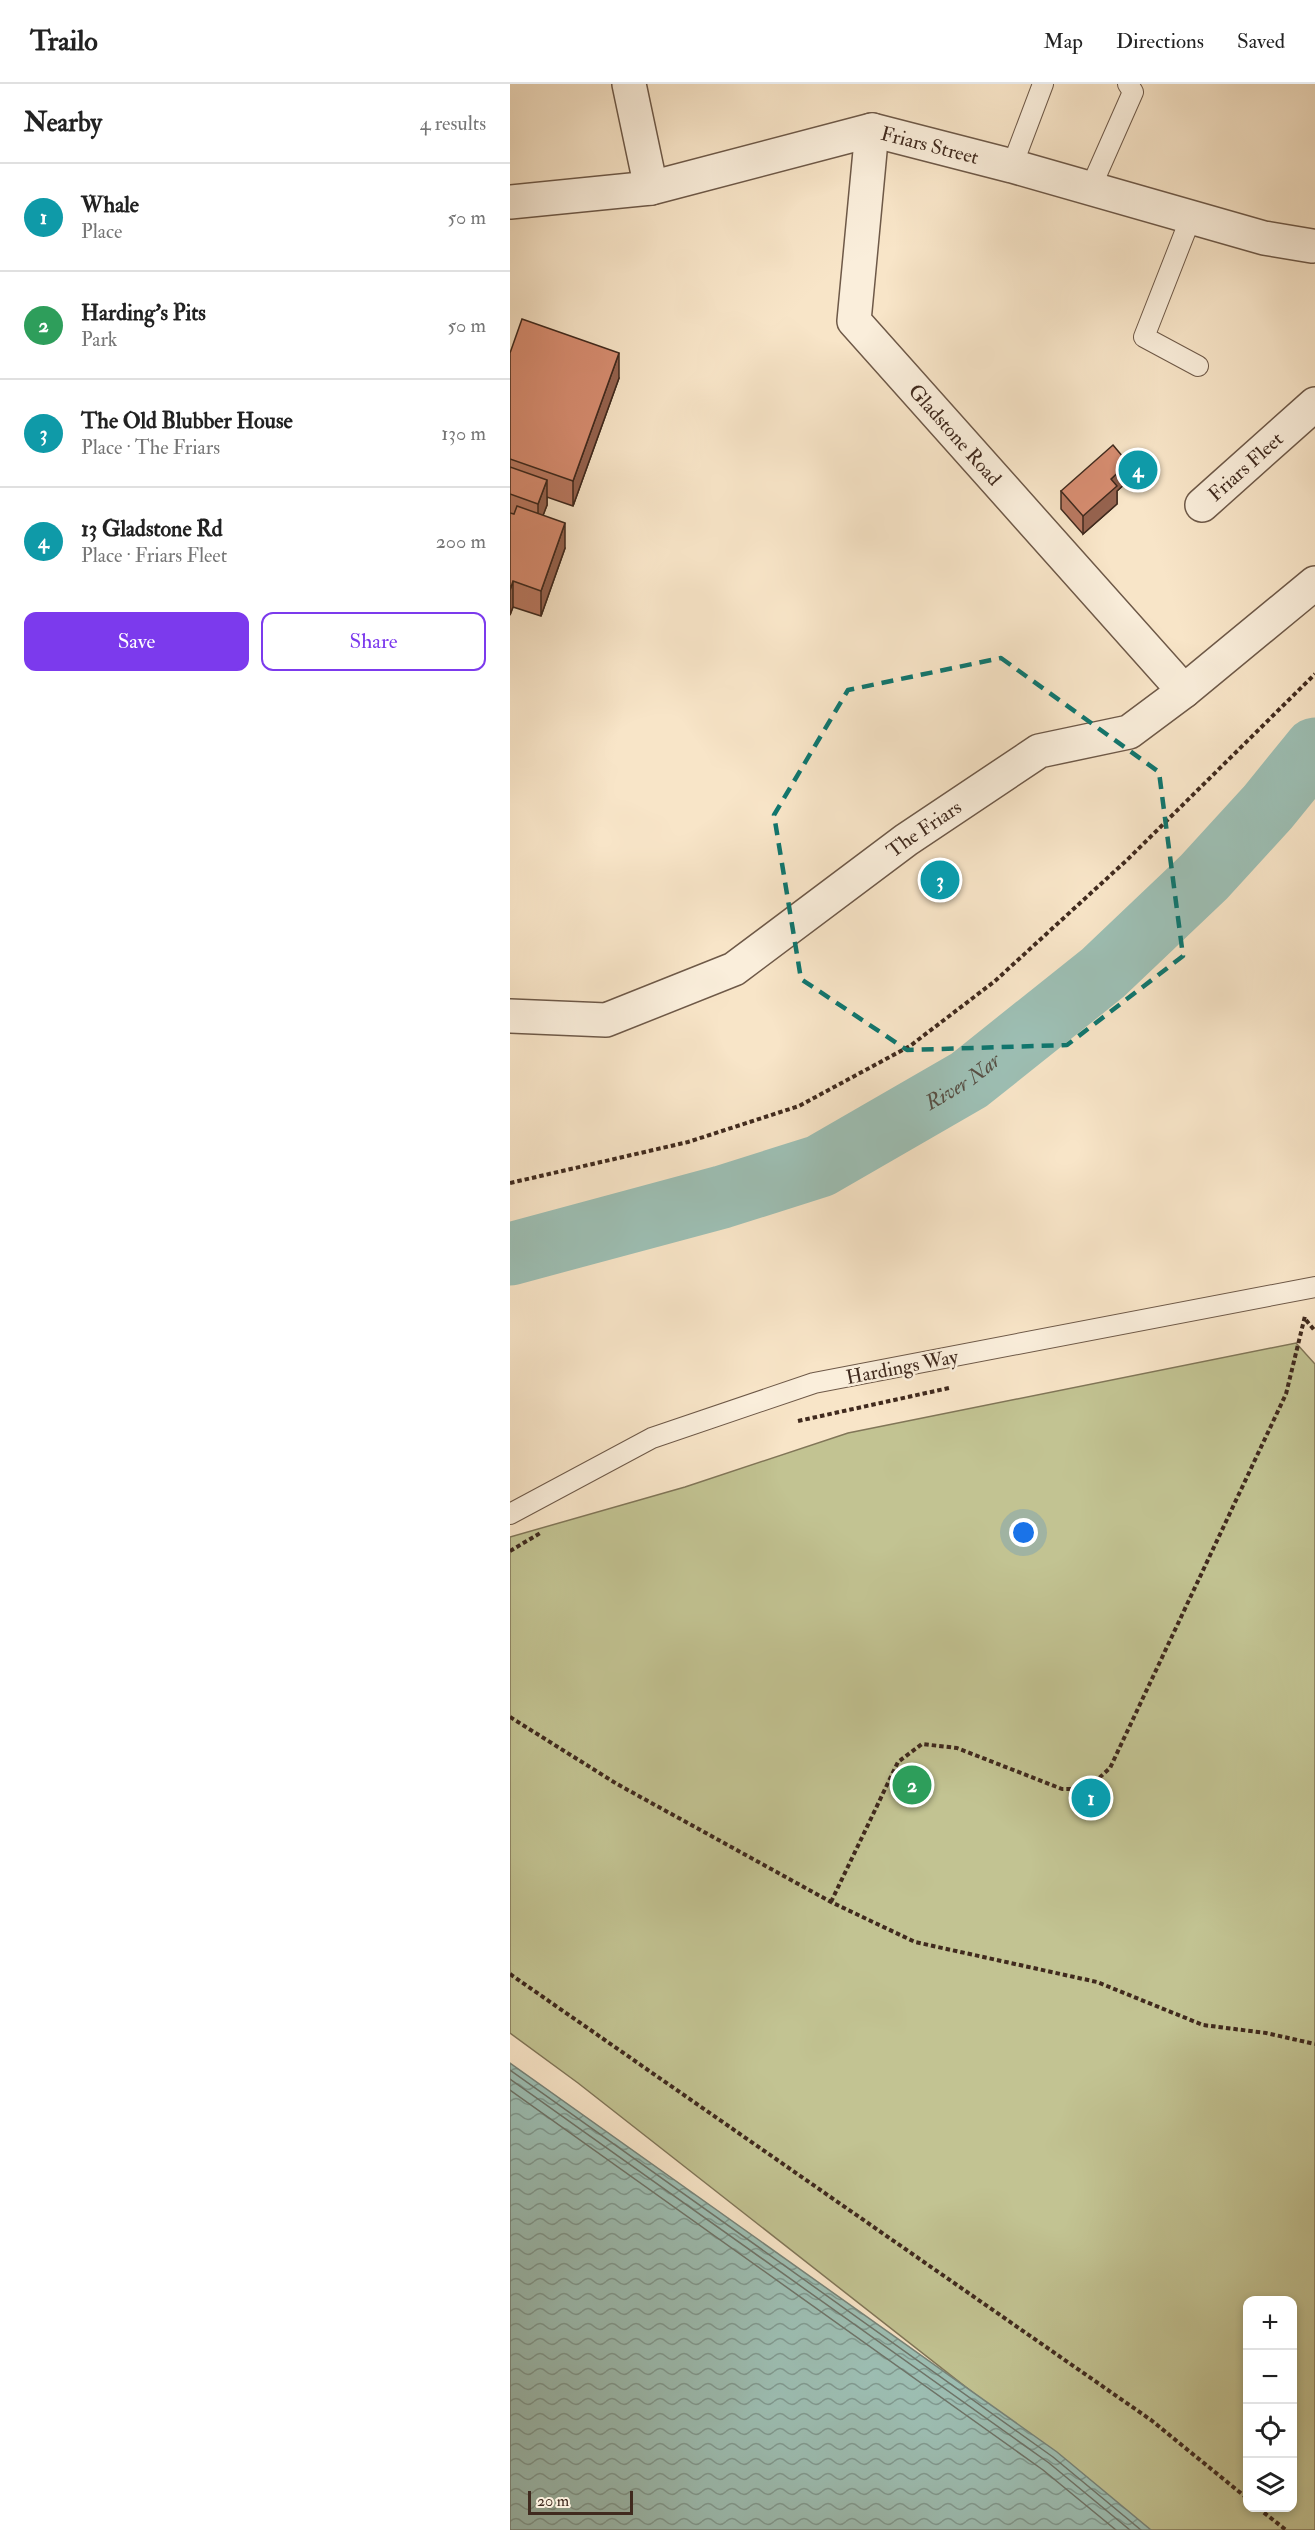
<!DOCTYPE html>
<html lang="en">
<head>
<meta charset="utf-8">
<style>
  body { margin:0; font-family:"IM FELL Double Pica",serif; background:#f2f2f2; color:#222 }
  .controls { position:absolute; right:18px; bottom:18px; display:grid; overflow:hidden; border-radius:12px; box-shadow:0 3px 9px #0003 }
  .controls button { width:54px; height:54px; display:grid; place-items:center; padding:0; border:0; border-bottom:2px solid #e0e0e0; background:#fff; color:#222; font:30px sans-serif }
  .scale { position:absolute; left:18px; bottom:15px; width:105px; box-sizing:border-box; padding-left:6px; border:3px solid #402a1e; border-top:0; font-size:16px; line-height:21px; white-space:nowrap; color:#402a1e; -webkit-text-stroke:4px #faeedb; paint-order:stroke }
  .you { position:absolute; left:514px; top:1449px; width:21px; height:21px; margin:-15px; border:4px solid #fff; border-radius:50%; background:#1a73e8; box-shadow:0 0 0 9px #1a73e833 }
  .badge { display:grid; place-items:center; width:39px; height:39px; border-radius:50%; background:#7c3aed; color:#fff; font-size:20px; font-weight:700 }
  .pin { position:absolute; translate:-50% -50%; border:3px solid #fff; box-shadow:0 2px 6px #0006 }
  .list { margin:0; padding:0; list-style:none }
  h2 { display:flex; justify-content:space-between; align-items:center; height:78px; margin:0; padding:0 24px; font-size:26px }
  h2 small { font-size:20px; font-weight:400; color:#767676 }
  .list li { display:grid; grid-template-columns:39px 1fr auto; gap:18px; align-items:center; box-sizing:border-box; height:108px; padding:0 24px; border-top:2px solid #e0e0e0 }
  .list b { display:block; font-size:22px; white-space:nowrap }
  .list p { margin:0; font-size:20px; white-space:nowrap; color:#767676 }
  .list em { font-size:20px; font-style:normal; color:#767676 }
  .actions { display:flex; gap:12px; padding:18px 24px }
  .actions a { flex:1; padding:14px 0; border:2px solid #7c3aed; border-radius:12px; text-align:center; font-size:21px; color:#7c3aed }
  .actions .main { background:#7c3aed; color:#fff }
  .icon { flex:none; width:33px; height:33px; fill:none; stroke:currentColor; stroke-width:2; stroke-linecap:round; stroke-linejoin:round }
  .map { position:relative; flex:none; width:805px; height:2446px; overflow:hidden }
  header { display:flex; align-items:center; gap:36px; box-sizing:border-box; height:84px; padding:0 30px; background:#fff; border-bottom:2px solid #e0e0e0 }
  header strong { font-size:28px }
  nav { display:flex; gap:33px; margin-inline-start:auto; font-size:21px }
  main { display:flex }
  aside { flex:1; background:#fff }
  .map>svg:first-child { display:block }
  .park { fill:#c2c392; stroke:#817658; stroke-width:1.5; fill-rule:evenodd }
  .water { fill:url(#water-waves); stroke:#788378; stroke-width:1.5 }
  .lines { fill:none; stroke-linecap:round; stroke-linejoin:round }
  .shore { stroke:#6e7469; stroke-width:1.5 }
  .river { stroke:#9dbfb4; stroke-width:63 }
  .lane-casing { stroke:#6e5948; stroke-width:22 }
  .street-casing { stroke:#6e5948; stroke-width:36 }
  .path { stroke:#402a1e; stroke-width:4; stroke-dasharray:4.5 3; stroke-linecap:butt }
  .lane { stroke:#faeedb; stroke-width:20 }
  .street { stroke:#faeedb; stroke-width:33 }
  .wall { fill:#b97961; stroke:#402a1e; stroke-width:1.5 }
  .shaded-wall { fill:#96634f; stroke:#402a1e; stroke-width:1.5 }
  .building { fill:#d78d71; stroke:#402a1e; stroke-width:1.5 }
  .marked { fill:none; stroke:#0f766e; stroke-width:4.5; stroke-dasharray:12 8; stroke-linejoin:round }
  .labels { text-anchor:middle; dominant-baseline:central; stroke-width:5; stroke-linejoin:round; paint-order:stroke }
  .street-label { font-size:20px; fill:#402a1e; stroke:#faeedb }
  .water-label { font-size:21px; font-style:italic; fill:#574f44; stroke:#faeedb }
</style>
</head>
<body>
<header>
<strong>Trailo</strong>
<nav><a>Map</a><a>Directions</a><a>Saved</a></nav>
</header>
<main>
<aside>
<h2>Nearby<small>4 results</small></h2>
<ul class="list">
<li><span class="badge" style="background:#0f9aa8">1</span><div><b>Whale</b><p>Place</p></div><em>50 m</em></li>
<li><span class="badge" style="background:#2e9e5b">2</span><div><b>Harding's Pits</b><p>Park</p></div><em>50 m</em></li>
<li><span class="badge" style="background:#0f9aa8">3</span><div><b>The Old Blubber House</b><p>Place · The Friars</p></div><em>130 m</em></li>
<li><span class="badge" style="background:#0f9aa8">4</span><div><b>13 Gladstone Rd</b><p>Place · Friars Fleet</p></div><em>200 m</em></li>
</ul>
<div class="actions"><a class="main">Save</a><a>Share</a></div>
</aside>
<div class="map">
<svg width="805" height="2446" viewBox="0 0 805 2446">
  <defs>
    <pattern id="water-waves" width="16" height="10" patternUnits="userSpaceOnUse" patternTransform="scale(1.5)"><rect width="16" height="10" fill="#9dbfb4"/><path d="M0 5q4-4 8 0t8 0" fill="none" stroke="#819b92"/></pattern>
  </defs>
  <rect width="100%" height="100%" fill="#f8e5c8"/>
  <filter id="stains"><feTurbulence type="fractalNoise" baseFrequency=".00333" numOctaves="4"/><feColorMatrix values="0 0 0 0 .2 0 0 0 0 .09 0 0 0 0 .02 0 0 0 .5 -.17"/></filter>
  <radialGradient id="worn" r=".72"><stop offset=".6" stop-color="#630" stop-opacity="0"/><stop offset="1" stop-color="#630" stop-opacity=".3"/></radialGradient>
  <path class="park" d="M786,1259l19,21v1166h-167l-570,-447 -68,-50v-496l175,-50 163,-54zM738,2216h44v208h-44z"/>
  <path class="water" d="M0,1979l547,389 94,78h-641z"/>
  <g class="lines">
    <g class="shore">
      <path d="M0,1986l543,387 88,73"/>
      <path d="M0,1995l539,384 81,67"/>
      <path d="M0,2006l533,380 73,60"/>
    </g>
    <path class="river" id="s1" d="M0,1170l212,-57 98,-31 149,-86 134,-107 101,-96 64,-70 47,-58"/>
    <g class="lane-casing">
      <g id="lane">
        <path d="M502,82l31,-82"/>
        <path d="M581,103l42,-95 -5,-8"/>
        <path d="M681,133l-47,120 54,29"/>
        <path d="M0,1430l142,-76 162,-55 501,-96"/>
      </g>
    </g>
    <g class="street-casing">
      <g id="street">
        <path d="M119,0l22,104"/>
        <path id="s2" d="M362,46l-18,191 330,370"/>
        <path id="s3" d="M0,118l141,-14 221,-58 140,36 252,72 48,8"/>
        <path id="s4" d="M692,421l113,-101"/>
        <path id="s5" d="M0,932l96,4 128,-51 172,-129 133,-89 90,-19 55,-41 131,-108"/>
      </g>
    </g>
    <g class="path">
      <path d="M0,1099l178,-41 111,-36 111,-60 85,-65 132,-121 188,-186"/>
      <path d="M796,1236l9,11"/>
      <path d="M288,1337l151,-33"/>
      <path d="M0,1467l32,-19"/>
      <path d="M0,1633l107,67 214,118 84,40 182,40 106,43 63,8 49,11"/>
      <path d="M321,1818l67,-140 24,-18 35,4 105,41h25l23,-21 176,-374 19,-78"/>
      <path d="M0,1890l641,446 97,79"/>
      <path d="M748,2424l28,22"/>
    </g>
    <use href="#lane" class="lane"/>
    <use href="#street" class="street"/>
  </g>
  <g class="wall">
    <path d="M0,269l109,25 -46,128 -26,-9v8l-4,10 22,33 -24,68 -28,-9 -3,8z"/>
    <path d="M618,397l-11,10v13l-34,30 -22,-25v-18z"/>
  </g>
  <g class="shaded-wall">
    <path d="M109,269v25l-46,128v-25z"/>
    <path d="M618,379v18l-11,10v13l-34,30v-18l28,-37z"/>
    <path d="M37,396v25l-9,24v-25z"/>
    <path d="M55,439v25l-24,68v-25z"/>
    <path d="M3,497v26l-3,8v-25z"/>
  </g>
  <g class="building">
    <path d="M12,235l97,34 -46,128 -63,-22v-106z"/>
    <path d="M603,361l15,18 -17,16 6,7 -34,30 -22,-25z"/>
    <path d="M0,383l37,13 -9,24 -28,-10z"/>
    <path d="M7,422l48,17 -24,68 -28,-10 -3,9v-77l4,1z"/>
  </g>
  <path class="marked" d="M491,574l158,114 24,184 -116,89 -160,5 -106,-71 -27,-164 74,-125z"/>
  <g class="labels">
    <g class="street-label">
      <text stroke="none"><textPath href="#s3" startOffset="430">Friars Street</textPath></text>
      <text stroke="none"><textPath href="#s2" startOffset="344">Gladstone Road</textPath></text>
      <text stroke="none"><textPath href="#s4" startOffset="58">Friars Fleet</textPath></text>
      <text stroke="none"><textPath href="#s5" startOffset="470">The Friars</textPath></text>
      <text transform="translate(392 1283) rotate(-11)">Hardings Way</text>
    </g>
    <g class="water-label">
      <text stroke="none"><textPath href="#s1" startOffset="488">River Nar</textPath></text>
    </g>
  </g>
  <rect width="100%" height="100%" filter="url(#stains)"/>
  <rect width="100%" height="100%" fill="url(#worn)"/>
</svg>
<div class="controls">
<button>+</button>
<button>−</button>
<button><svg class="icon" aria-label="locate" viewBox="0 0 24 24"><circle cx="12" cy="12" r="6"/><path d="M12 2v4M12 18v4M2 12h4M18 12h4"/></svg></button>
<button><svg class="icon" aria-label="layers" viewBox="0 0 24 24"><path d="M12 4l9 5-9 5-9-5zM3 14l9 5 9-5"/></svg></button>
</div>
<div class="scale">20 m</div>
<div class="you"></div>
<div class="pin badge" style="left:581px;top:1714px;background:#0f9aa8">1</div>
<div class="pin badge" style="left:402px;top:1701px;background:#2e9e5b">2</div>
<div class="pin badge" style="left:430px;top:796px;background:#0f9aa8">3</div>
<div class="pin badge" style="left:628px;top:386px;background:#0f9aa8">4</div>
</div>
</main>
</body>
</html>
